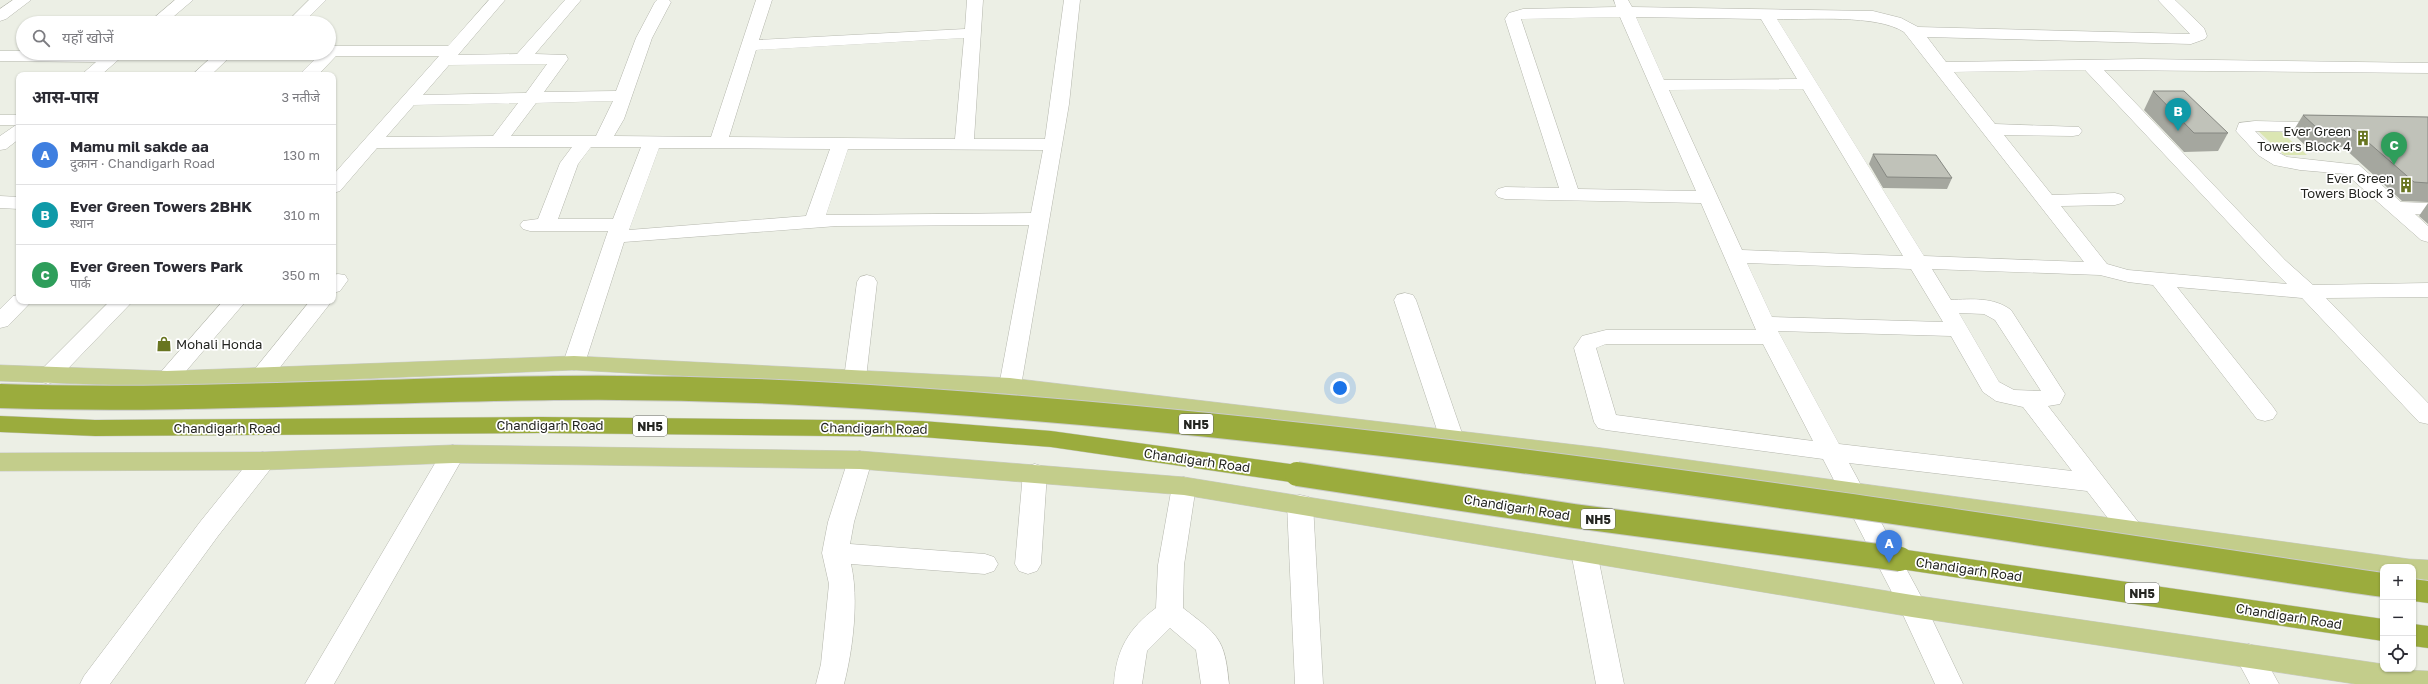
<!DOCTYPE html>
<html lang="hi">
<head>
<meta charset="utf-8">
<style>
  body { margin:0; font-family:"Golos Text","Noto Sans Devanagari",sans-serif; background:#f7f7f7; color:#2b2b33 }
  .controls { position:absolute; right:12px; bottom:12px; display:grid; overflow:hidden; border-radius:8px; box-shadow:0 1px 3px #0004 }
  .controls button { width:36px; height:36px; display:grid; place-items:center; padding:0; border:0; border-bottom:1px solid #e1e1e2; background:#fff; color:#2b2b33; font:20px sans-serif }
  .you { position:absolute; left:1340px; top:388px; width:14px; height:14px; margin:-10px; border:3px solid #fff; border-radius:50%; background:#1a73e8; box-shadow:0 0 0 6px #1a73e833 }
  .badge { display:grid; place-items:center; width:26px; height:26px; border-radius:50%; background:#d93025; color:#fff; font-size:13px; font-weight:700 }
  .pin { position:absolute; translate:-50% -33px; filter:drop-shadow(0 1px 2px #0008) }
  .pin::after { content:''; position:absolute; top:21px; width:14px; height:12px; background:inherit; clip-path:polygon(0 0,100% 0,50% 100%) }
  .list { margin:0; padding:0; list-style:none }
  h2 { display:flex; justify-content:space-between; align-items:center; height:52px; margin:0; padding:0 16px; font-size:17px }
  h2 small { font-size:13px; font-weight:400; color:#7c7c81 }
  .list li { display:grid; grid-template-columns:26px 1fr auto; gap:12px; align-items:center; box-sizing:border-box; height:60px; padding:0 16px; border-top:1px solid #e1e1e2 }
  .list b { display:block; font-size:15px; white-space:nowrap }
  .list p { margin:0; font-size:13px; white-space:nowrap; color:#7c7c81 }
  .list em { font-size:13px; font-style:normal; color:#7c7c81 }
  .icon { flex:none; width:22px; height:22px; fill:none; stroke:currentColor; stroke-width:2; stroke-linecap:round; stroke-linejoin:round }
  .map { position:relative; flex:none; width:2428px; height:684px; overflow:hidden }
  .search { position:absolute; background:#fff; box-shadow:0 1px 3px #0004; left:16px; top:16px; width:320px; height:44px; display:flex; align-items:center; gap:10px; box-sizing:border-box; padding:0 14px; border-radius:22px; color:#7c7c81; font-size:15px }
  .panel { position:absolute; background:#fff; box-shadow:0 1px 3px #0004; left:16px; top:72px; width:320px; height:232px; border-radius:8px }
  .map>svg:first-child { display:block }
  .green { fill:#dbe6b3 }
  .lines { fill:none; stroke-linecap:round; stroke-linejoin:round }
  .minor-casing { stroke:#b4b6ac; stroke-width:1 }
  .major-casing { stroke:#cacbca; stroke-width:1 }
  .highway-casing { stroke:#cacbca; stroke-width:1 }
  .minor { fill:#fff; fill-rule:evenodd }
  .major { fill:#c3cd8b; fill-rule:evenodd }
  .highway { fill:#9bac3d; fill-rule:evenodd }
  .highway-bridge-casing { stroke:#cacbca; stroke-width:26; stroke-linecap:butt }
  .highway-bridge { stroke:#9bac3d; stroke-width:24 }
  .wall { fill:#a5a79f }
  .building { fill:#c0c2b9; stroke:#868882 }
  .labels { text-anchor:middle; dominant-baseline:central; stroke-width:3.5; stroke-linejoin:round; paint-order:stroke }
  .shield { fill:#fff; stroke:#666664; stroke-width:1 }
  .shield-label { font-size:12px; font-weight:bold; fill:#242521 }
  .poi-label { font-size:13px; fill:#242521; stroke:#fff; text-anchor:end }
  .street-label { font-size:13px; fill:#242521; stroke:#fff }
</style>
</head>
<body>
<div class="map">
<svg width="2428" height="684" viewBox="0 0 2428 684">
  <rect width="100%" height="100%" fill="#ecefe5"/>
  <path class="green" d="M2256,129h22l29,26h-23z"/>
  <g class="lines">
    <g class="minor-casing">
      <g id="minor">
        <path d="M13,0h18l-25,19 -6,2v-12z"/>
        <path d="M175,0h18l-27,23h-18z"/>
        <path d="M309,0h17l-23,23h-17z"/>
        <path d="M489,0h16l-47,55 59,-1 48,-54h16l-46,54 31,1 2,4 -24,33 72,-1 20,-53 19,-36 2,-2h12l2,2 -19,36 -28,81 -10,17 97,1 45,-137h16l-13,40 206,-11 2,-29h16l-9,139h71l19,-139h16l-11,104 -48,282 -3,5 -8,3 -8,-3 -3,-5 30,-161 -192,1 -213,16 -39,121 -3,5 -8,2 -8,-2 -3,-5 45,-132h-78l-7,-2 -3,-4 3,-4 15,-2 22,-56 12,-16 -195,1 -37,43 -7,2v-18l106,-119h-103l-18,19h-19l22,-22h8v-7h119zM964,38l-9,101 -226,-2 27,-87zM547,64l-21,29 -103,2 26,-30zM613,101l-17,35h-85l25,-33zM518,103l-25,33 -107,1 28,-32zM591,147h50l-28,72h-55l20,-55zM659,148l171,1 -24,67 -177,14zM848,149l195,1 -12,63 -205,2z"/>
        <path d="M1614,0h14l4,7 241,4 28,7 17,9 272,7 -32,-34h17l29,28 3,8 -2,3 -14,5 -264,-7 19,25 195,-3 287,4v10l-324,-3 181,190 28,25 115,-2v14l-102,1 102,105v21l-9,-2 -117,-124 -125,-11 96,120 4,6 -4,6 -8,2 -8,-2 -104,-134 -25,-3 -28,-7 -168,-6 19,31c20,-1 43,-3 60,10l54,84 -5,10 -12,2 98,126 -4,7 -9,3 -9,-3 -37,-48 -238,-28 73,135 41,86h-28l-36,-78 -76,-147 -217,-29 -8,-2 -4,-6 -20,-74 8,-12 24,-6h150l-55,-127 -196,-4 -7,-2 -3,-4 3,-4 7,-2 54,1 -54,-169 4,-6 14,-4 93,-2zM1620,17l76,174 -118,-2 -57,-170zM1636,17l125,2 36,60 -133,1zM1777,19c34,1 99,-5 127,13l180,230 -160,-6zM2085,70l186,198 16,16 -159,-14 -21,-6 -46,-58 54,-1 7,-2 3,-4 -3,-4 -7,-2 -63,2 -48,-60 69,1 6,-1 3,-4 -3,-4 -84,-3 -41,-52zM1803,89l100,167 -161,-6 -73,-160zM1747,263l164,6 32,53 -171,-5zM1959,313l25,1 11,6 46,71 -27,-1 -15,-8zM1778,331l173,5 32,56 13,9 27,6 49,64 -233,-27zM1606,344h157l50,97 -197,-26 -20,-67z"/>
        <path d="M0,51h23v2l102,1 -24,21h-20l15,-13 -96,-1z"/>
        <path d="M216,53h18l-23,22h-19z"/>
        <path d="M0,115h19v24l-13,10 -6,1v-14l16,-11h-16z"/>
        <path d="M2255,121l78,2 3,4 -3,4 -6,1 -72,-1 20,20 12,6 72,8 42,37 27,1v12l-13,-1 13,12v16l-7,-2 -75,-66 -46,-4 -26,-5 -16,-10 -22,-24 3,-8z"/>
        <path d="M0,196l19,1v12l-19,-1z"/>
        <path d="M338,274l7,1 3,5 -8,11 -7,2v-18z"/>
        <path d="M867,275l7,2 3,5 -11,96 -3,5 -8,3 -8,-3 -3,-5 13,-96 3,-5z"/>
        <path d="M1405,293l8,2 3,5 48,139 -4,6 -8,2 -8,-2 -4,-6 -46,-139 3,-5z"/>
        <path d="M19,295v6h13l-24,25 -8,2v-19l13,-13z"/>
        <path d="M110,301h23l-77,80 -8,3 -8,-3 -3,-5 3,-5z"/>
        <path d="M223,301h23l-71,83 -8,3 -8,-3 -3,-5 3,-5z"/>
        <path d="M310,301h22l-62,79 -8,3 -8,-3 -3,-5 3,-5z"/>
        <path d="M453,445l9,3 3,6 -131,230h-29l139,-236z"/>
        <path d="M860,451l9,3 3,6 -18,62 -4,22 135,10 9,3 4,7 -4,7 -9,3 -134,-10c8,35 2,85 -7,120h-28l5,-20 8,-80 -7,-31 6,-31 20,-62 3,-6z"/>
        <path d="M263,452l9,3 3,6 -3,6 -54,69 -108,148h-30l4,-8 116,-154 54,-67z"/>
        <path d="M1035,464l9,3 3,6 -6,91 -4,7 -9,3 -9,-3 -4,-7 8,-91 3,-6z"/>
        <path d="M1184,477l9,3 3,6 -12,79 -1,43c35,27 42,30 46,76h-28l-5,-34 -26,-22 -23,23 -5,33h-28c2,-34 15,-56 42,-76l2,-43 14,-79 3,-6z"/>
        <path d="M1300,495l9,2 4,7 10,180h-28l-8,-180 4,-7z"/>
        <path d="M1584,542l9,3 4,7 27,132h-28l-25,-132 4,-7z"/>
        <path d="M2249,644l10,4 20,36h-29l-15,-28 4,-8z"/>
      </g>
    </g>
    <g class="major-casing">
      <g id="major">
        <path d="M574,356l436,22 592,70 807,111 19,1v20l-15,-2v-11h-30v8l-250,-33 -531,-76 -592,-72 -436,-24 -407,17 -167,-6v-16l167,6z"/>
        <path d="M453,445l407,6 324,26 728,118 471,69v5l45,2v13h-73l-443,-67 -728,-122 -324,-26 -407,-6 -190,7 -263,1v-18l263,-1z"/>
      </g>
    </g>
    <g class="highway-casing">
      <g id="highway">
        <path d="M0,416l95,4 445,-3 382,4 129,10 246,34 9,3 3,6 -3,6 -9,3 -246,-36 -129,-10 -382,-4 -445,3 -95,-4z"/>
        <path d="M1900,549l483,70v22l-483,-72 -9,-3 -4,-7 4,-7z"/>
        <path d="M2413,579l15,2v22l-15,-2z"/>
        <path d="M2413,624l15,2v22l-15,-2z"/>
      </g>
    </g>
    <use href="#minor" class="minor"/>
    <use href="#major" class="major"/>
    <use href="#highway" class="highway"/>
    <g class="highway-bridge-casing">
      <g id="highway-bridge">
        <path d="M0,396c185,6 369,-6 554,-8 88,-1 176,1 264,6 525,29 1046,114 1565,191"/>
        <path d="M1297,474l277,42 326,43"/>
      </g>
    </g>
    <use href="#highway-bridge" class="highway-bridge"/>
  </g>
  <g class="wall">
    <path d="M2153,91l75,42 -10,18 -34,1 -40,-42z"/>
    <path d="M2303,115l125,2v85l-26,-1 -59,-54h-36l-15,-14z"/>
    <path d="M1873,154l79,24 -5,11 -64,-1 -14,-24z"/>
    <path d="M2428,203v21l-9,-8z"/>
  </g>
  <g class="building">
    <path d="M2153,91h31l44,42h-34z"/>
    <path d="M2303,115l125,2v66l-14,-1 -60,-52 -36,-1z"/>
    <path d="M1873,154l63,1 16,23 -65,-1z"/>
  </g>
  <defs>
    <g id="building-bare" transform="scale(1.2)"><path d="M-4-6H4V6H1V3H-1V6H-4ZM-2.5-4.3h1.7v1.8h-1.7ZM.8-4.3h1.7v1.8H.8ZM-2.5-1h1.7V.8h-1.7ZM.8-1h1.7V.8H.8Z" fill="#687520" stroke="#fff" stroke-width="2.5" paint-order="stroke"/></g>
    <g id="shop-bare" transform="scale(1.2)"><path d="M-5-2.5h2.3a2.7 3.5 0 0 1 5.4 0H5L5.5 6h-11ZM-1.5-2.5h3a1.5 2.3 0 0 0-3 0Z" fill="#687520" stroke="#fff" stroke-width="2.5" paint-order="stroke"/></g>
  </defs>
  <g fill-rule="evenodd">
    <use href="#building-bare" x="2363" y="138"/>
    <use href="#building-bare" x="2406" y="185"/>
    <use href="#shop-bare" x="164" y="344"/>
  </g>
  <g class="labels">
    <g class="shield">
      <rect x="1179" y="414" width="34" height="20" rx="3"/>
      <rect x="633" y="416" width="34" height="20" rx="3"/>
      <rect x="1581" y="509" width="34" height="20" rx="3"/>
      <rect x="2125" y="583" width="34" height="20" rx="3"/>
    </g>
    <g class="shield-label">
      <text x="1196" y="424">NH5</text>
      <text x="650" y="426">NH5</text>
      <text x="1598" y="519">NH5</text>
      <text x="2142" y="593">NH5</text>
    </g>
    <g class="poi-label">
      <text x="2351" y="131">Ever Green<tspan x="2351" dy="15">Towers Block 4</tspan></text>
      <text x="2394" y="178">Ever Green<tspan x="2394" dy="15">Towers Block 3</tspan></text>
      <text x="176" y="344" text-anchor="start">Mohali Honda</text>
    </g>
    <g class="street-label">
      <text x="550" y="425">Chandigarh Road</text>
      <text x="227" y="428">Chandigarh Road</text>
      <text transform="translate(874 428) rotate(1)">Chandigarh Road</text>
      <text transform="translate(1197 460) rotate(8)">Chandigarh Road</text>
      <text transform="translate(1517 507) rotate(9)">Chandigarh Road</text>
      <text transform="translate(1969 569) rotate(8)">Chandigarh Road</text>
      <text transform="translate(2289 616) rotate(9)">Chandigarh Road</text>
    </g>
  </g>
</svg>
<div class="controls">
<button>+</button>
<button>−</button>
<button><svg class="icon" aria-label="locate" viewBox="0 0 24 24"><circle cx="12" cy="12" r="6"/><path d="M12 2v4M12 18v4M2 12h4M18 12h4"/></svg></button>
</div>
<div class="you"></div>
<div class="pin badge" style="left:1889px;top:563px;background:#3f7fe0">A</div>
<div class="pin badge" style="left:2178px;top:131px;background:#0f9aa8">B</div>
<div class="pin badge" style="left:2394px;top:165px;background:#2e9e5b">C</div>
<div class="search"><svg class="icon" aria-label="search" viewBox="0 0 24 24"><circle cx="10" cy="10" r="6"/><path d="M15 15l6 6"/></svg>यहाँ खोजें</div>
<section class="panel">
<h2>आस-पास<small>3 नतीजे</small></h2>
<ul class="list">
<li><span class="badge" style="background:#3f7fe0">A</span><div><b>Mamu mil sakde aa</b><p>दुकान · Chandigarh Road</p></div><em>130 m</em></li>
<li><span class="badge" style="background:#0f9aa8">B</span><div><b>Ever Green Towers 2BHK</b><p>स्थान</p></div><em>310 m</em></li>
<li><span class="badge" style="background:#2e9e5b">C</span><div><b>Ever Green Towers Park</b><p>पार्क</p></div><em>350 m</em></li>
</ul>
</section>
</div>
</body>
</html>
